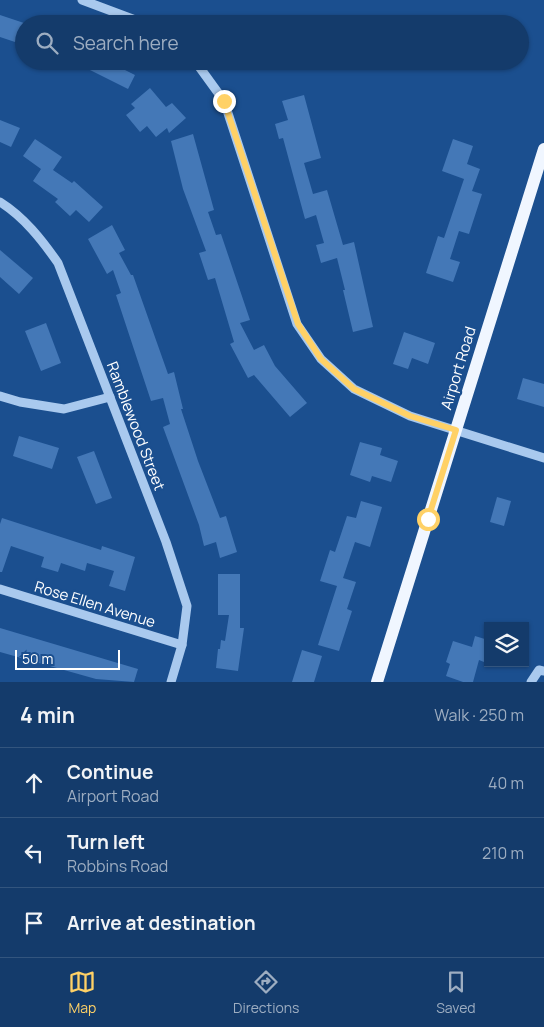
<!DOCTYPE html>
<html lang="en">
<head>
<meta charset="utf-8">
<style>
  body { margin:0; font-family:Manrope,sans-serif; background:#214673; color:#f1f3f6 }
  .controls { position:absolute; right:15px; bottom:15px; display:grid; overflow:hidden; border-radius:0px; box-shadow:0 1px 4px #0004 }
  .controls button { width:45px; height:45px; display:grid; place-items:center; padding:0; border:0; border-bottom:1px solid #33557e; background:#143b6b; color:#f1f3f6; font:25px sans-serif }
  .scale { position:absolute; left:15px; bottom:12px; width:105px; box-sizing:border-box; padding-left:5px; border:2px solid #fff; border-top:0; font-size:14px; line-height:18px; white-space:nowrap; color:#fff; -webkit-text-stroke:4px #1b4f8f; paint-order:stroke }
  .stop { position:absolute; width:15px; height:15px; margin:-11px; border:4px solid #ffd166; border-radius:50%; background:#fff }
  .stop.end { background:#ffd166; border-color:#fff; box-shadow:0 1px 5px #0008 }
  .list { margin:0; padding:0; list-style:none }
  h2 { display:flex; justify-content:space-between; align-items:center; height:65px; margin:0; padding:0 20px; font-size:21px }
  h2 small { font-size:16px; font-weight:400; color:#9dadc1 }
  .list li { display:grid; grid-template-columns:32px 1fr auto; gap:15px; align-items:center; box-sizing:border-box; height:70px; padding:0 20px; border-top:1px solid #33557e }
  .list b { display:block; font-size:19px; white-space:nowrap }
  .list p { margin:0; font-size:16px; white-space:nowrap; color:#9dadc1 }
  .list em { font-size:16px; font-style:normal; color:#9dadc1 }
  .icon { flex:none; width:28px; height:28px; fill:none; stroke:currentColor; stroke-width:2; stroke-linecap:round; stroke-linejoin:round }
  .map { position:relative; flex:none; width:544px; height:682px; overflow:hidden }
  .search { position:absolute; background:#143b6b; box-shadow:0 1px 4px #0004; left:15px; right:15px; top:15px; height:55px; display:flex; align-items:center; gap:12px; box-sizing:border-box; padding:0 18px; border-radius:28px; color:#9dadc1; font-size:19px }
  .sheet { height:275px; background:#143b6b }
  nav { display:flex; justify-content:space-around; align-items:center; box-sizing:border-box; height:70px; border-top:1px solid #33557e; background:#143b6b; font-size:14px; color:#9dadc1 }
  nav a { display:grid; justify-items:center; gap:2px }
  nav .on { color:#ffd166 }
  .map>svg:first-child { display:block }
  .building { fill:#4478b7 }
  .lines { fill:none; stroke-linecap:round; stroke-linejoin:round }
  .minor { stroke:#a9c9ee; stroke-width:9 }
  .major { stroke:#f0f6ff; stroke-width:12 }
  .route { stroke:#ffd166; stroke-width:6 }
  .labels { text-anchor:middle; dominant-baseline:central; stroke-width:4.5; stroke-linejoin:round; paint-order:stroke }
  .street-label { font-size:15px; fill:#fff; stroke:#1b4f8f }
</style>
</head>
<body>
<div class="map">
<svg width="544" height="682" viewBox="0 0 544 682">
  <rect width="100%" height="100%" fill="#1b4f8f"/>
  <g class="building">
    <path d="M0,15l24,8v22l-24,-8z"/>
    <path d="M72,61h55l-4,8 12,6 -7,14z"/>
    <path d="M150,88l16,19 6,-4 14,15 -17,15 -2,-5 -11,9 -9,-11 -7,6 -14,-17 9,-7 -4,-4z"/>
    <path d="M304,95l17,63 -17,5 9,31 14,-4 16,55 11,-3 19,85 -20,5 -10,-42h2l-8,-32 -16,5 -5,-18 8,-2 -8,-28 -11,4 -22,-81 -4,1 -4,-15 13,-4 -6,-19z"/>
    <path d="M0,120l20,8 -9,19 -11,-5z"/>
    <path d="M193,134l21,76 -6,2 8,23 5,-1 29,86 -10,3 14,27 10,-5 11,21 32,37 -17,14 -36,-42 -6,3 -18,-34 4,-2 -19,-64 -7,2 -9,-27 7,-2 -23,-62 -12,-48z"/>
    <path d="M35,139l27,18 -9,13 19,13 2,-2 29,26 -14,15 -13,-12 -6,6 -15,-14 3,-3 -25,-18 8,-12 -18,-13z"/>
    <path d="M453,139l20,7 -6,18 13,5 -8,22 10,3 -13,40 -10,-3 -9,28 10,3 -7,20 -27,-9 12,-37 6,2 20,-59 -22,-8z"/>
    <path d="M112,225l13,25 -6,3 12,22h2l35,99 6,-2 9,37h-2l17,52 22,57 6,-2 11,36 -17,6 -4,-16 -12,4 -5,-21 -36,-98 7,-3 -7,-26 -12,3 -35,-106 5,-2 -8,-23 -6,4 -19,-35z"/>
    <path d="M0,250l33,28 -14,16 -19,-17z"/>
    <path d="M46,323l15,40 -20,8 -16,-40z"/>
    <path d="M404,332l31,11 -7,21 -16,-6 -4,11 -15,-5z"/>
    <path d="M523,378l21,6v23l-27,-8z"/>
    <path d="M19,436l40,12 -7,21 -39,-13z"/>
    <path d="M360,442l22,6 -2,7 18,6 -7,21 -19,-6 -2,6 -20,-7z"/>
    <path d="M94,451l18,47 -16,6 -19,-47z"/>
    <path d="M497,497l14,4 -7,25 -14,-4z"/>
    <path d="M361,501l21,6 -12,40 -15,-5 -12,36 13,4 -9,27 5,2 -13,40 -21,-6 19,-59 -17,-5 10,-31 5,2 12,-36 9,2z"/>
    <path d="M2,518l99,32 1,-4 33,11 -10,34 -16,-5 5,-15 -27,-8 -2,8 -24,-8 -3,9 -17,-5 3,-10 -33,-11 -9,26h-2v-48z"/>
    <path d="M218,574h22v54h4l-6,43 -22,-3 2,-19h2l1,-9 4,1 4,-26h-11z"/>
    <path d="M0,628l138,41 -4,13 -38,-3 -96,-27z"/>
    <path d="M475,636l13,4v11l-4,11 -5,-2 -6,22h-10l-17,-6 4,-12 -4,-2 7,-21 19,6z"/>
    <path d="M302,650l20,6 -8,26h-22z"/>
  </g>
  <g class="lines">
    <g class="minor">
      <path d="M82,0l64,24"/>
      <path d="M195,61l29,40 73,223 24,35 33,30 56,27 134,42"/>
      <path d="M0,202c24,15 42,38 58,61l108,279 21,64 -5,39 -11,37"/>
      <path d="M0,396l20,6 44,7 46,-12"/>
      <path d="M0,589l182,56"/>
      <path d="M531,682l8,-12 5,1"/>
    </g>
    <path class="major" d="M377,682l167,-533"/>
  </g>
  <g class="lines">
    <path class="route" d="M224,101l74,223 23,35 33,30 56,27 46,14 -28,89"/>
  </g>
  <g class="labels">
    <g class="street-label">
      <text transform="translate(458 368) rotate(-73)">Airport Road</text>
      <text transform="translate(136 426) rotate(69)">Ramblewood Street</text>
      <text transform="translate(95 604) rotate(17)">Rose Ellen Avenue</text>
    </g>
  </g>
</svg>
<div class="controls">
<button><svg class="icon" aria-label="layers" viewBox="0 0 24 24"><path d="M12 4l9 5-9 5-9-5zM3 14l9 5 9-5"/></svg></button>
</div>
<div class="scale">50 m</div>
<div class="stop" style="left:428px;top:519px"></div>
<div class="stop end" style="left:224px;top:101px"></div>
<div class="search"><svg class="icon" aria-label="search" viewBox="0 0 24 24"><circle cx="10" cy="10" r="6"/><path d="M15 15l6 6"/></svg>Search here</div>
</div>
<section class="sheet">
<h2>4 min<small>Walk · 250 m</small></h2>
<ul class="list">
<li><svg class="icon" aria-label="ahead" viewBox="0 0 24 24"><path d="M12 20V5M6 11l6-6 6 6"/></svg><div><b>Continue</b><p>Airport Road</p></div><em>40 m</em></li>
<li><svg class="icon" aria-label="left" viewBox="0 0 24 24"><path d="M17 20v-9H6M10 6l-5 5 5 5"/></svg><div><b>Turn left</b><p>Robbins Road</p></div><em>210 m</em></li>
<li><svg class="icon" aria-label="arrive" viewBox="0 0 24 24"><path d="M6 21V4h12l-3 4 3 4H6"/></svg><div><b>Arrive at destination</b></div></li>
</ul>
</section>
<nav>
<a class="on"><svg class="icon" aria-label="map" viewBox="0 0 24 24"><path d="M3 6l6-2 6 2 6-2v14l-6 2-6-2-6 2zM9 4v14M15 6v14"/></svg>Map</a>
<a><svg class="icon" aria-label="directions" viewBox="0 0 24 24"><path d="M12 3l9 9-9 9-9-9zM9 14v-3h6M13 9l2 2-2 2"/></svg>Directions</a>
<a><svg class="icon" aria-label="saved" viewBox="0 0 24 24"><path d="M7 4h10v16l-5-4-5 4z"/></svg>Saved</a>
</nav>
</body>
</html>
